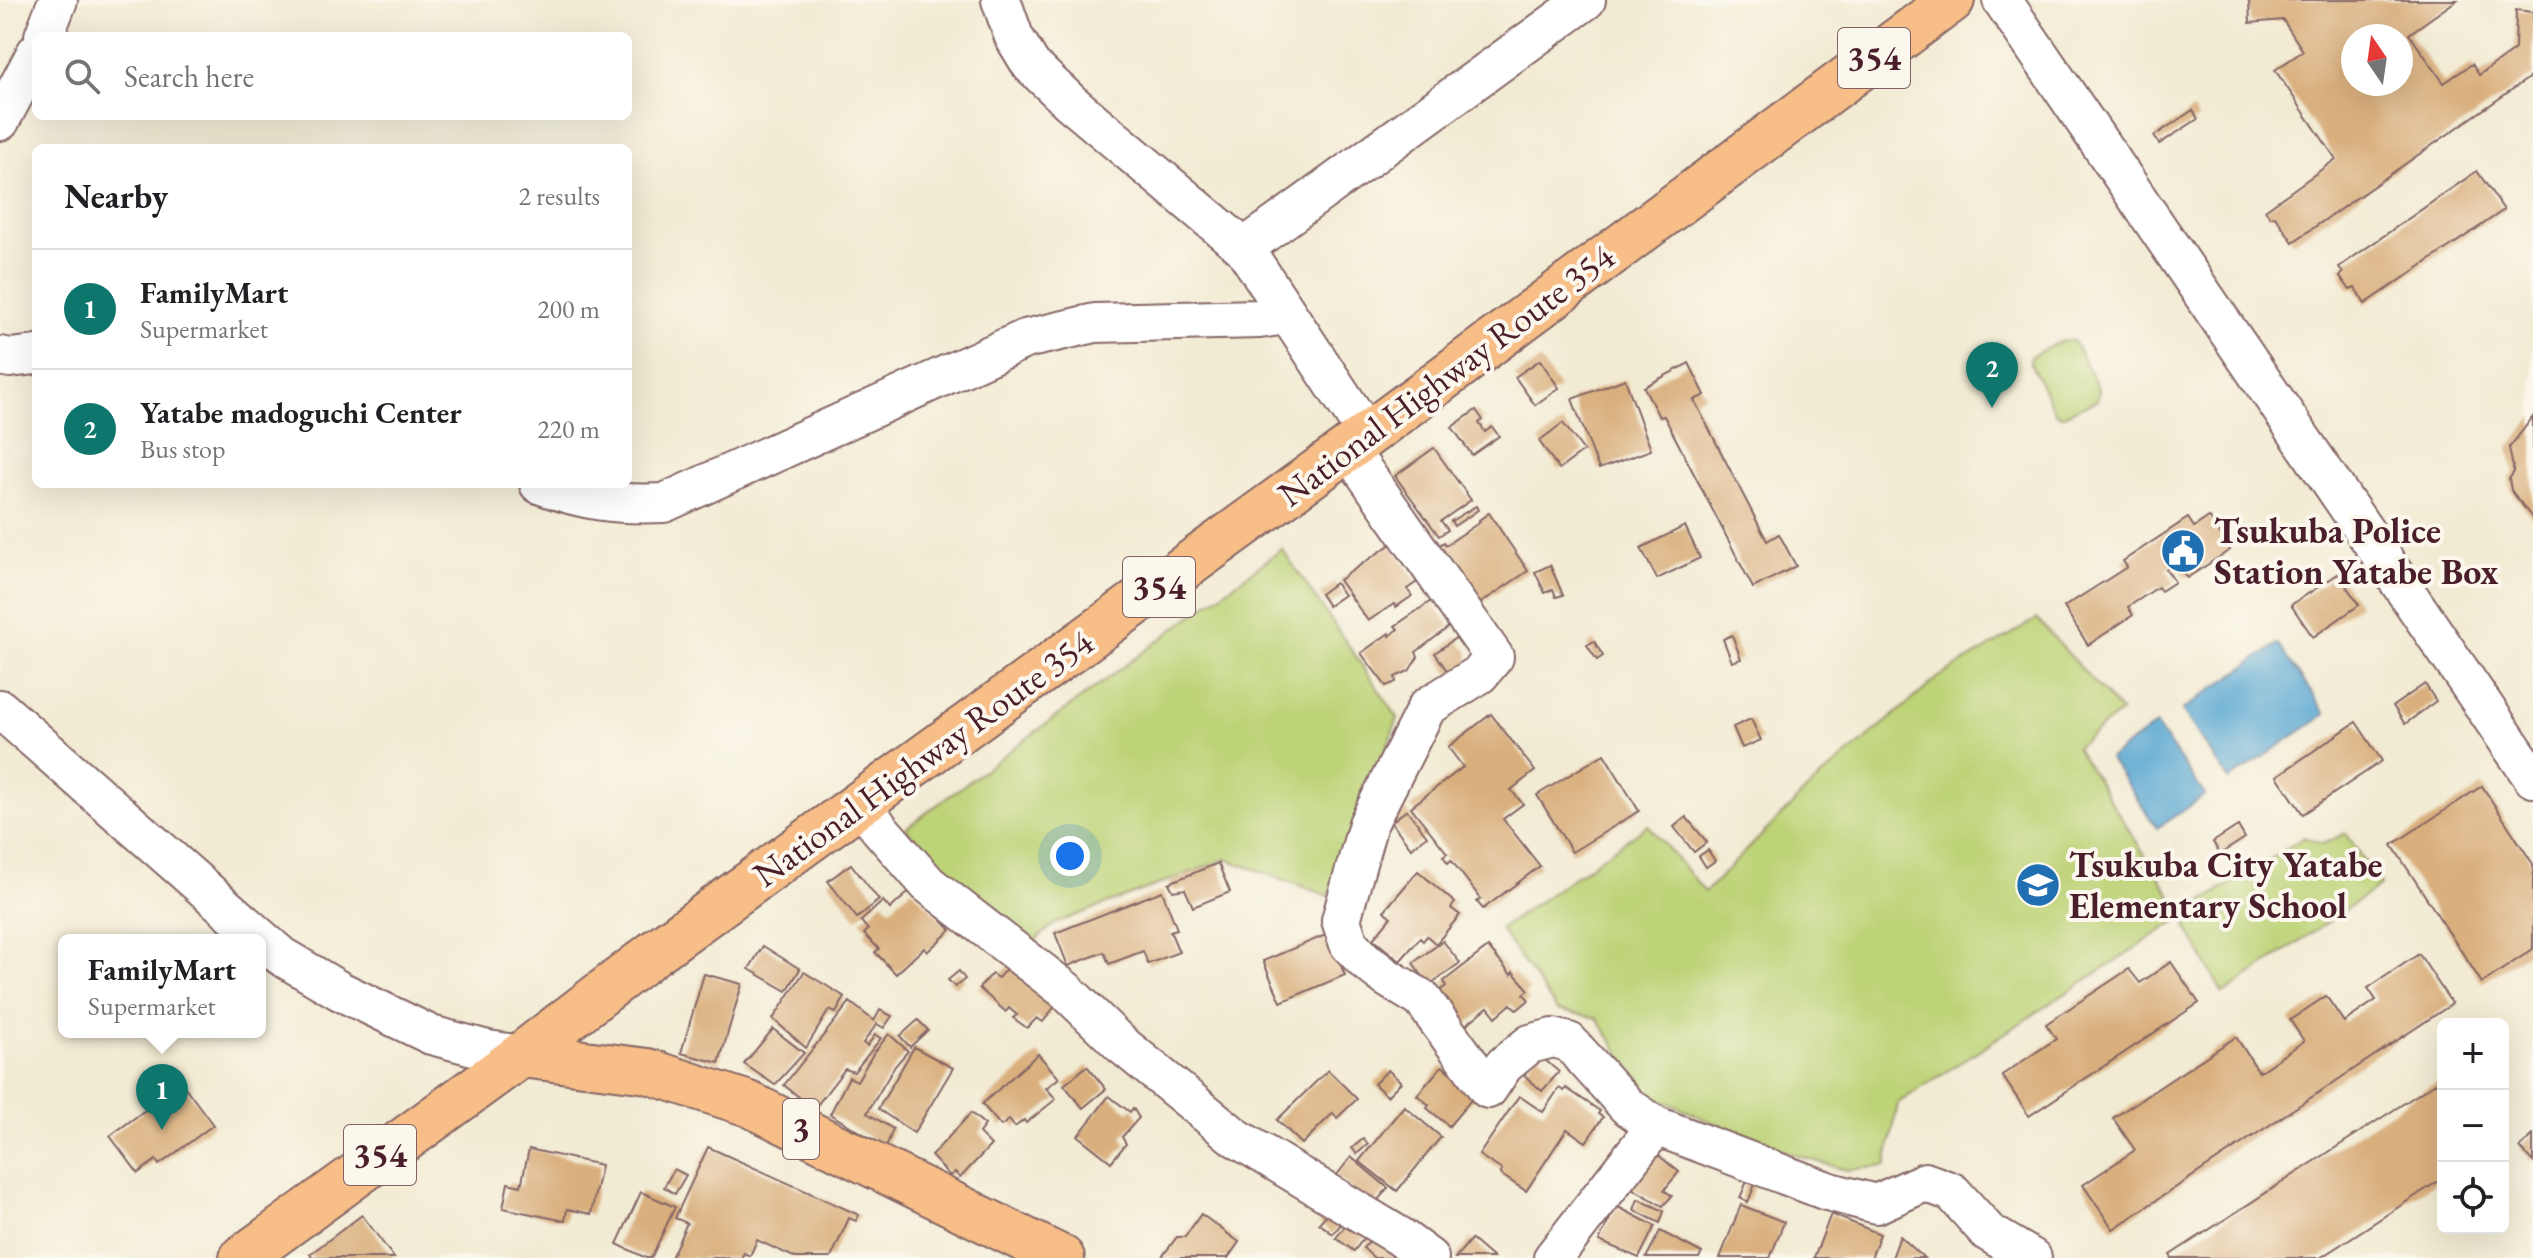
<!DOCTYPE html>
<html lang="en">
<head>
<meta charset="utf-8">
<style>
  body { margin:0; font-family:"EB Garamond",serif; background:#f2f2f2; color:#202124 }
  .controls { position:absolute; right:24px; bottom:24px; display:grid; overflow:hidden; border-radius:12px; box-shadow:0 8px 32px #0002 }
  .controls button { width:72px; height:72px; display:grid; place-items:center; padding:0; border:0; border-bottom:2px solid #e0e0e0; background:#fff; color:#202124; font:40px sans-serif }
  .compass { position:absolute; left:2341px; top:24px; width:72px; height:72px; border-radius:50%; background:#fff; box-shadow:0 8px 32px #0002; rotate:347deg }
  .you { position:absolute; left:1070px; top:856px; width:28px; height:28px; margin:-20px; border:6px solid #fff; border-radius:50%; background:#1a73e8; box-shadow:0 0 0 12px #1a73e833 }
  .badge { display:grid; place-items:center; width:52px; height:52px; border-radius:50%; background:#0f766e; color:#fff; font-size:26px; font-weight:700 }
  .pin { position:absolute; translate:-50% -66px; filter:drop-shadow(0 2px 4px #0008) }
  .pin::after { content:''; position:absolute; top:42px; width:28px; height:24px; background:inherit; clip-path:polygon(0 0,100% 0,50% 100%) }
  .popup { position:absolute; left:58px; top:934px; width:208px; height:104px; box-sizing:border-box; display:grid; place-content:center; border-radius:12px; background:#fff; filter:drop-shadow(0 2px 6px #0005); font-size:26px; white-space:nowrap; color:#757577 }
  .popup b { font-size:30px; color:#202124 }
  .popup::after { content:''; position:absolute; left:50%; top:100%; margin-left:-16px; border:16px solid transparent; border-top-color:#fff }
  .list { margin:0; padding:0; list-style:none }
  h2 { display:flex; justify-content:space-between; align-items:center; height:104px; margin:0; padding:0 32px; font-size:34px }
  h2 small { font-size:26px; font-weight:400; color:#757577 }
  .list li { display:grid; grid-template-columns:52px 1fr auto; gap:24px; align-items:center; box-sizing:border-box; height:120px; padding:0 32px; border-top:2px solid #e0e0e0 }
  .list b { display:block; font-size:30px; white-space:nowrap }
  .list p { margin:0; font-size:26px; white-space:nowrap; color:#757577 }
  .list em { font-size:26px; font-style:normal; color:#757577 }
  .icon { flex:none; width:44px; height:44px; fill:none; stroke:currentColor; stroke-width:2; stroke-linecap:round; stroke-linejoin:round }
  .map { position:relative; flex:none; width:2533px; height:1258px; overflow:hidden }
  .search { position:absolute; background:#fff; box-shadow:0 8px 32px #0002; left:32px; top:32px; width:600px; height:88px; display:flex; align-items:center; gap:20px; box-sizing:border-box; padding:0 28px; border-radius:12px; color:#757577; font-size:30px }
  .panel { position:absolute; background:#fff; box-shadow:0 8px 32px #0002; left:32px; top:144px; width:600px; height:344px; border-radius:12px }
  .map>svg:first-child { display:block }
  .green { fill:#bdd377; stroke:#847951; stroke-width:2 }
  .water { fill:#57a6d1; stroke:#50627e; stroke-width:2 }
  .building { fill:#d9af7d; fill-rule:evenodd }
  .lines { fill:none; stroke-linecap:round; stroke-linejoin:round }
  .minor-casing { stroke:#856666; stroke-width:42 }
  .major-casing { stroke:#856666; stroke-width:48 }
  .highway-casing { stroke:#856666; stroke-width:48 }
  .minor { stroke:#fff; stroke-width:38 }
  .major { stroke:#f7be87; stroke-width:44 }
  .highway { stroke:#f7be87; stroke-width:44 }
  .labels { text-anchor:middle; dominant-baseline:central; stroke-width:8; stroke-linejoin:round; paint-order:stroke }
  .shield { fill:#fbf7ec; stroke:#7f6065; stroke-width:2 }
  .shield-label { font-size:34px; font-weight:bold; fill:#4a1f2b }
  .street-label { font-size:36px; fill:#4a1f2b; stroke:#fbf7ec }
  .poi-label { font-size:36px; font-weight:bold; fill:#4a1f2b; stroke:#fbf7ec; text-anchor:start }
</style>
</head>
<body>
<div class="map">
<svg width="2533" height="1258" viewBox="0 0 2533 1258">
  <rect width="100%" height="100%" fill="#fbf7ec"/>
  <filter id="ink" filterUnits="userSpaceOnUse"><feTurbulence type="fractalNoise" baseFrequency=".0125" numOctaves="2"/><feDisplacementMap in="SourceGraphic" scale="16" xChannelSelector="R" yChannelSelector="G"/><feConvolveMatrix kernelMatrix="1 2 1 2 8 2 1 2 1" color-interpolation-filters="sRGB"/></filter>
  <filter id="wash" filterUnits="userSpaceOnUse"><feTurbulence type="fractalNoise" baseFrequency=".006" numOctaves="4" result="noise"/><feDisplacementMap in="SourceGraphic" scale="32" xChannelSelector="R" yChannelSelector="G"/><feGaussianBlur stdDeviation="1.8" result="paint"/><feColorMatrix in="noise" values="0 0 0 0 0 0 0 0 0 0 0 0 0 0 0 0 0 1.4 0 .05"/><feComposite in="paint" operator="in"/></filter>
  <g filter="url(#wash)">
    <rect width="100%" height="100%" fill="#f2ebd3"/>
    <g class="green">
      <path d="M2064,340l10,1 25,49 -2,10 -36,16 -6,-4 -25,-49 1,-7z"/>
      <path d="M1282,549l116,169 -69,178 -103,-37 -170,64 -24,20 -100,-79 -26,-36z"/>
      <path d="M2037,619l84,93 -45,35 108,169 -286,187 -12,63 -40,4 -47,-14 -83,-32 -70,-31 -49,-75 -40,-8 -57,-81 148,-104 57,67 107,-107 127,-108z"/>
      <path d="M2346,833l35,52 -158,109 -37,-68 16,-24 102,-65 19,7z"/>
    </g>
    <g class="water">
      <path d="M2278,644l48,70 -97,66 -47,-70z"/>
      <path d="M2156,725l49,70 -48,33 -48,-70z"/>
    </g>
    <g id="blocks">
      <g class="building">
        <path d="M2249,0h208l-48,34 35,49 28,-19 7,11 36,-26 1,-39 17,2v63l-240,167 -18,-26 -5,1 -5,-7 71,-51 -61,-89 28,-19 -20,-31 -33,3zM2353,36h48v48h-48z"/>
        <path d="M2193,110l5,9 -39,25 -5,-8z"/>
        <path d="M2477,171l27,39 -139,94 -10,-16 -5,2 -10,-14 3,-3 -4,-6z"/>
        <path d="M1540,360l19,28 -24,17 -20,-28z"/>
        <path d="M1689,363l16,32 -11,5 73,141 12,-7 17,32 -43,22 -89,-172 -5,1 -15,-30z"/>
        <path d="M1625,379l26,71 -52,19 -27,-70z"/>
        <path d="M1476,410l7,10 -4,3 6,9 7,-5 7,9 -27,19 -20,-28z"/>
        <path d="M2533,417v102l-22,-29 -2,-11 5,-7 -5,-24z"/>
        <path d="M1563,423l21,28 -25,18 -20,-28z"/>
        <path d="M1434,448l37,52 -30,21 7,9 -9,6 -44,-60z"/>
        <path d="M1476,506l2,4 -24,16 -3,-5z"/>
        <path d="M1489,513l39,58 -49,33 -20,-25 3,-2 -7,-9 -4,2 -15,-22 8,-6 2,3 34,-23 -1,-2z"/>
        <path d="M2209,517l21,33 -43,28 -11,-15 -10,6 9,13 -14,9 -3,-4 -30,20 5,8 -45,30 -24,-38 63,-40 -4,-6 65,-43 6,9z"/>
        <path d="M1685,526l15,32 -43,21 -16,-31z"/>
        <path d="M1391,544l26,38 -10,7 5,7 -16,11 -2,-3 -26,17 -29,-41z"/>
        <path d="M1550,565l13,30 -7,2 -3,-8 -8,4 -10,-21z"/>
        <path d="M2338,574l21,31 -46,32 -22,-32z"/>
        <path d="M1335,583l9,12 -16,11 -8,-12z"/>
        <path d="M1431,601l19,25 -34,26 2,5 -9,14 -14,6 1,5 -10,4 -25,-33 28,-20 1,3 8,-7 -3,-3z"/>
        <path d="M1732,635l9,24 -9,3 -9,-23z"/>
        <path d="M1457,637l12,16 -1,10 -18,12 -15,-22z"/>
        <path d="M1594,641l9,15 -6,4 -10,-15z"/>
        <path d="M2425,684l11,17 -31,23 -12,-18z"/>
        <path d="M1491,714l44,57 -24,19 12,14 -20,15 37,47 -57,43 -6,-7 4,-3 -30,-39 -3,3 -5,-7 4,-3 -36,-46 52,-40 -15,-20z"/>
        <path d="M1751,719l10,21 -19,8 -9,-21z"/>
        <path d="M2356,722l26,39 -79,53 -26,-38z"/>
        <path d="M1604,754l35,57 -67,41 -35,-57z"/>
        <path d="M2482,786l51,78v85l-51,34 -90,-138z"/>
        <path d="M1407,810l20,26 -16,12 -20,-26z"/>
        <path d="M1686,817l21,25 -13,10 -20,-25z"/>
        <path d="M2238,826l7,12 -25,16 -7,-12z"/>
        <path d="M1708,850l7,11 -9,6 -7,-11z"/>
        <path d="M1218,863l12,29 -37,15 -8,-18 -12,2 -4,-8z"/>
        <path d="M851,864l28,36 -22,18 -29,-37z"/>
        <path d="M1418,871l37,32 -4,5 9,7 -24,29 -9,-8 -4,5 -3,-3 -20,23 -27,-22 18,-22 -7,-6z"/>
        <path d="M912,889l39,41 -24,22 -3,-4 -28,26 -21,-22 4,-3 -15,-15 4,-4 -7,-9 22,-20 7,8z"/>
        <path d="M1162,891l15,38 -7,2 9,21 -31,12 -5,-13 -34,13 -5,-12 -36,14 -13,-33z"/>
        <path d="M1328,934l17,41 -64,27 -18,-41z"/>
        <path d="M1443,941l17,22 -31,22 -16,-22z"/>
        <path d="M763,946l37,23 -13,22 -38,-22z"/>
        <path d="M1488,947l23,28 2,-3 16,18 -5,4 5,6 -12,10 -6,-6 -15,13 -8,-10 -26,21 -26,-34 10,-8 -2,-5z"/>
        <path d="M2419,954l33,50 -339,225 -30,-44 52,-35 -22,-32 123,-81 23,35 45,-31 -14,-21 36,-24 18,26 32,-22 -8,-12z"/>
        <path d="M2171,962l28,41 -170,113 -27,-41 54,-36 -10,-15 83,-55 11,14z"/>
        <path d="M1011,963l44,43 -12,16 -6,-4 -10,10 -14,-10 4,-3 -8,-7 -3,4 -27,-24 13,-14 6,4z"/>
        <path d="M959,971l6,8 -10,8 -7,-7z"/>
        <path d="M804,972l41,25 -9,16 -7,-3 -23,38 -33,-29z"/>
        <path d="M704,974l38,10 -23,79 -38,-10z"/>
        <path d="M850,1002l24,19 6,-11 12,6 -8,12 -7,-4 -14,19 4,3 8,-11 6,3 -27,34 -9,-3 -31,40 -30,-24z"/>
        <path d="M918,1020l10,10 -18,17 -10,-11z"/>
        <path d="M773,1029l31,24 -29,32 -31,-21z"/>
        <path d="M889,1034l19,17 -13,15 -28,47 26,16 -7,18 -56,-33 19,-37 8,4 16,-27z"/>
        <path d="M914,1047l39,21 -39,65 -36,-24z"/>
        <path d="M1038,1054l21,24 -13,10 10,11 -30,24 -2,-3 -9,7 -6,-7 -8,6 -19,-22z"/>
        <path d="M1538,1054l21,18 -17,19 -20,-18z"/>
        <path d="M1087,1066l19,23 -23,19 -19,-23z"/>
        <path d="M1442,1066l34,28 -27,32 -22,-18 2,-3 -12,-10z"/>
        <path d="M1328,1070l29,29 -20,19 -4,-5 -31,31 -25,-24z"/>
        <path d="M1388,1070l13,12 -14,14 -13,-12z"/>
        <path d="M2440,1080l3,4v94l-123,80h-148l-2,-3z"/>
        <path d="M182,1083l31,42 -54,40 -3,-5 -18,13 -28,-37z"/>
        <path d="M1559,1088l5,3 2,-3 34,23 -2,3 5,3 -17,25 -19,-13 -41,62 -26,-17 2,-4 -23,-15 40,-59 24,16z"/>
        <path d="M1109,1096l21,16 3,-4 6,10 -17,19 4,7 -15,18 -33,-26z"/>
        <path d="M1404,1106l37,31 -44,54 -38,-30z"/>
        <path d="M971,1113l14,12 -6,8 12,12 -31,33 -5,-6 -5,4 -19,-20z"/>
        <path d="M2533,1135v27l-13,-14z"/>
        <path d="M1363,1139l5,5 -11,10 -5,-6z"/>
        <path d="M708,1147l151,68 -3,6 -7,-3 -18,40h-35l-39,-18 -7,16 -6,-3 -3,5h-70l16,-35 -12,-5z"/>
        <path d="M529,1149l72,16 -10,49 -24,-5 -2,12 -62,-13 5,-25 13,3z"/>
        <path d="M1657,1154l22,18 -15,18 8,6 -9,10 -33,-19z"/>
        <path d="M1351,1157l37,31 -15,18 -37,-30z"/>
        <path d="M674,1169l12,6 -11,19 -11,-7z"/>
        <path d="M1747,1181l8,3 -7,18 -8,-4z"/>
        <path d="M641,1192l34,15 -24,51h-5l-29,-14z"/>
        <path d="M1638,1199l26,12 -4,12 -26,-13z"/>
        <path d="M1741,1205l43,17 -14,36h-50z"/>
        <path d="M1616,1206l39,20 -16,32 -40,-17z"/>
        <path d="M1332,1208l13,11 -12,15 -14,-11z"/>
        <path d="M1201,1214l38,28 -11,16h-67l16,-21h8z"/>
        <path d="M1831,1214l49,20 -9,24h-57z"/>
        <path d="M362,1215l32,43h-82l-2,-4z"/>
        <path d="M1349,1221l18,13 -13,17 -18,-13z"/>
        <path d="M1660,1231l42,22 -3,5h-53z"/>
        <path d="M1900,1236l24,22h-32z"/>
        <path d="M1372,1238l23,20h-21l-11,-10z"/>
        <path d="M1471,1239l22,19h-38z"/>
      </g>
    </g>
  </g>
  <g filter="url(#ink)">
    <use href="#blocks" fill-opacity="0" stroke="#856666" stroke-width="2"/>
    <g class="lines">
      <g class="minor-casing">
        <g id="minor">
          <path d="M1001,0l13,37 17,28 39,37 174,146 123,186"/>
          <path d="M2002,0l531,778"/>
          <path d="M44,36l14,-36"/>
          <path d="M0,121l36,-68"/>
          <path d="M1244,248l342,-248"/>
          <path d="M0,356l10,2 26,-3"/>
          <path d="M1348,449l146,208 -14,17 -53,33 -59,117 -27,96 8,24 15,16 22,17 36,22 66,90 16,-24 26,-21 23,-6 16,4 58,64 29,20 171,65 49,13 49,-22 27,10 36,40 44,26"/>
          <path d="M539,484c45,17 77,21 125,19l361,-164 70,-16 164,-4 27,-4"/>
          <path d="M0,709l281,247 59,35 91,44 57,15 33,5"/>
          <path d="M862,803l17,25 49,56 136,105 57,55 114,93 164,99 30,22"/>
          <path d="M1553,1258l103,-132"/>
        </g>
      </g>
      <g class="major-casing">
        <path id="major" d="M521,1055l127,16 101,33 313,154"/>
      </g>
      <g class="highway-casing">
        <path id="highway" d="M242,1258l279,-203 133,-102 694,-504 604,-449"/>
      </g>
      <use href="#minor" class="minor"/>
      <use href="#major" class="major"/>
      <use href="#highway" class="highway"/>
    </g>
  </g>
  <defs>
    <g id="civic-disc" transform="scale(2.3)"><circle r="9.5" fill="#1f6fb2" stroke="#fbf7ec"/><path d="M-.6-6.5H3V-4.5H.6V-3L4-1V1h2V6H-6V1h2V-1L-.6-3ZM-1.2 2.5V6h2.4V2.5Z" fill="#fff"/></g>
    <g id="school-disc" transform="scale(2.3)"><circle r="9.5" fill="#1f6fb2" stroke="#fbf7ec"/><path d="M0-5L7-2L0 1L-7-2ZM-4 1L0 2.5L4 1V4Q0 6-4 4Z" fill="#fff"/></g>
  </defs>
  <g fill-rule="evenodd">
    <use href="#civic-disc" x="2183" y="551"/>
    <use href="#school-disc" x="2038" y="885"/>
  </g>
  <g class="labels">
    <g class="shield">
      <rect x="1838" y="28" width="72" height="60" rx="6"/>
      <rect x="1123" y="557" width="72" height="60" rx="6"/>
      <rect x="783" y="1099" width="36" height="60" rx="6"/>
      <rect x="344" y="1125" width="72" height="60" rx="6"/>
    </g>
    <g class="shield-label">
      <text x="1874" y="58">354</text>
      <text x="1159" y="587">354</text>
      <text x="801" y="1129">3</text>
      <text x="380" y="1155">354</text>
    </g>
    <g class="street-label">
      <text transform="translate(1446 375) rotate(-37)">National Highway Route 354</text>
      <text transform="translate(923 758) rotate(-36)">National Highway Route 354</text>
    </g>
    <g class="poi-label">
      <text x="2214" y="530">Tsukuba Police<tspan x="2214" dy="41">Station Yatabe Box</tspan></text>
      <text x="2069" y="864">Tsukuba City Yatabe<tspan x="2069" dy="41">Elementary School</tspan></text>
    </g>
  </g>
</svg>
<div class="controls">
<button>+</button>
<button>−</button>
<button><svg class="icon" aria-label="locate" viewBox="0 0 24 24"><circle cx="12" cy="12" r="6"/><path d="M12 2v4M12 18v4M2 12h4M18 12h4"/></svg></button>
</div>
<svg class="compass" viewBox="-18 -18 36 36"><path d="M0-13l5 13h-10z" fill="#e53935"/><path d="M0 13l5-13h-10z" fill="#757577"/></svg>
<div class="you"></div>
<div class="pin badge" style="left:162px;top:1130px">1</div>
<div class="popup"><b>FamilyMart</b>Supermarket</div>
<div class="pin badge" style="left:1992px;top:408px">2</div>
<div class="search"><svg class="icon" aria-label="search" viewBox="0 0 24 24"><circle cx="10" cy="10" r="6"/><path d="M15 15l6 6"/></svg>Search here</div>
<section class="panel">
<h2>Nearby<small>2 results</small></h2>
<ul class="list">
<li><span class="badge">1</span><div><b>FamilyMart</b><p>Supermarket</p></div><em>200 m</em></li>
<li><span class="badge">2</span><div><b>Yatabe madoguchi Center</b><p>Bus stop</p></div><em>220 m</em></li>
</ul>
</section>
</div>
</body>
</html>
